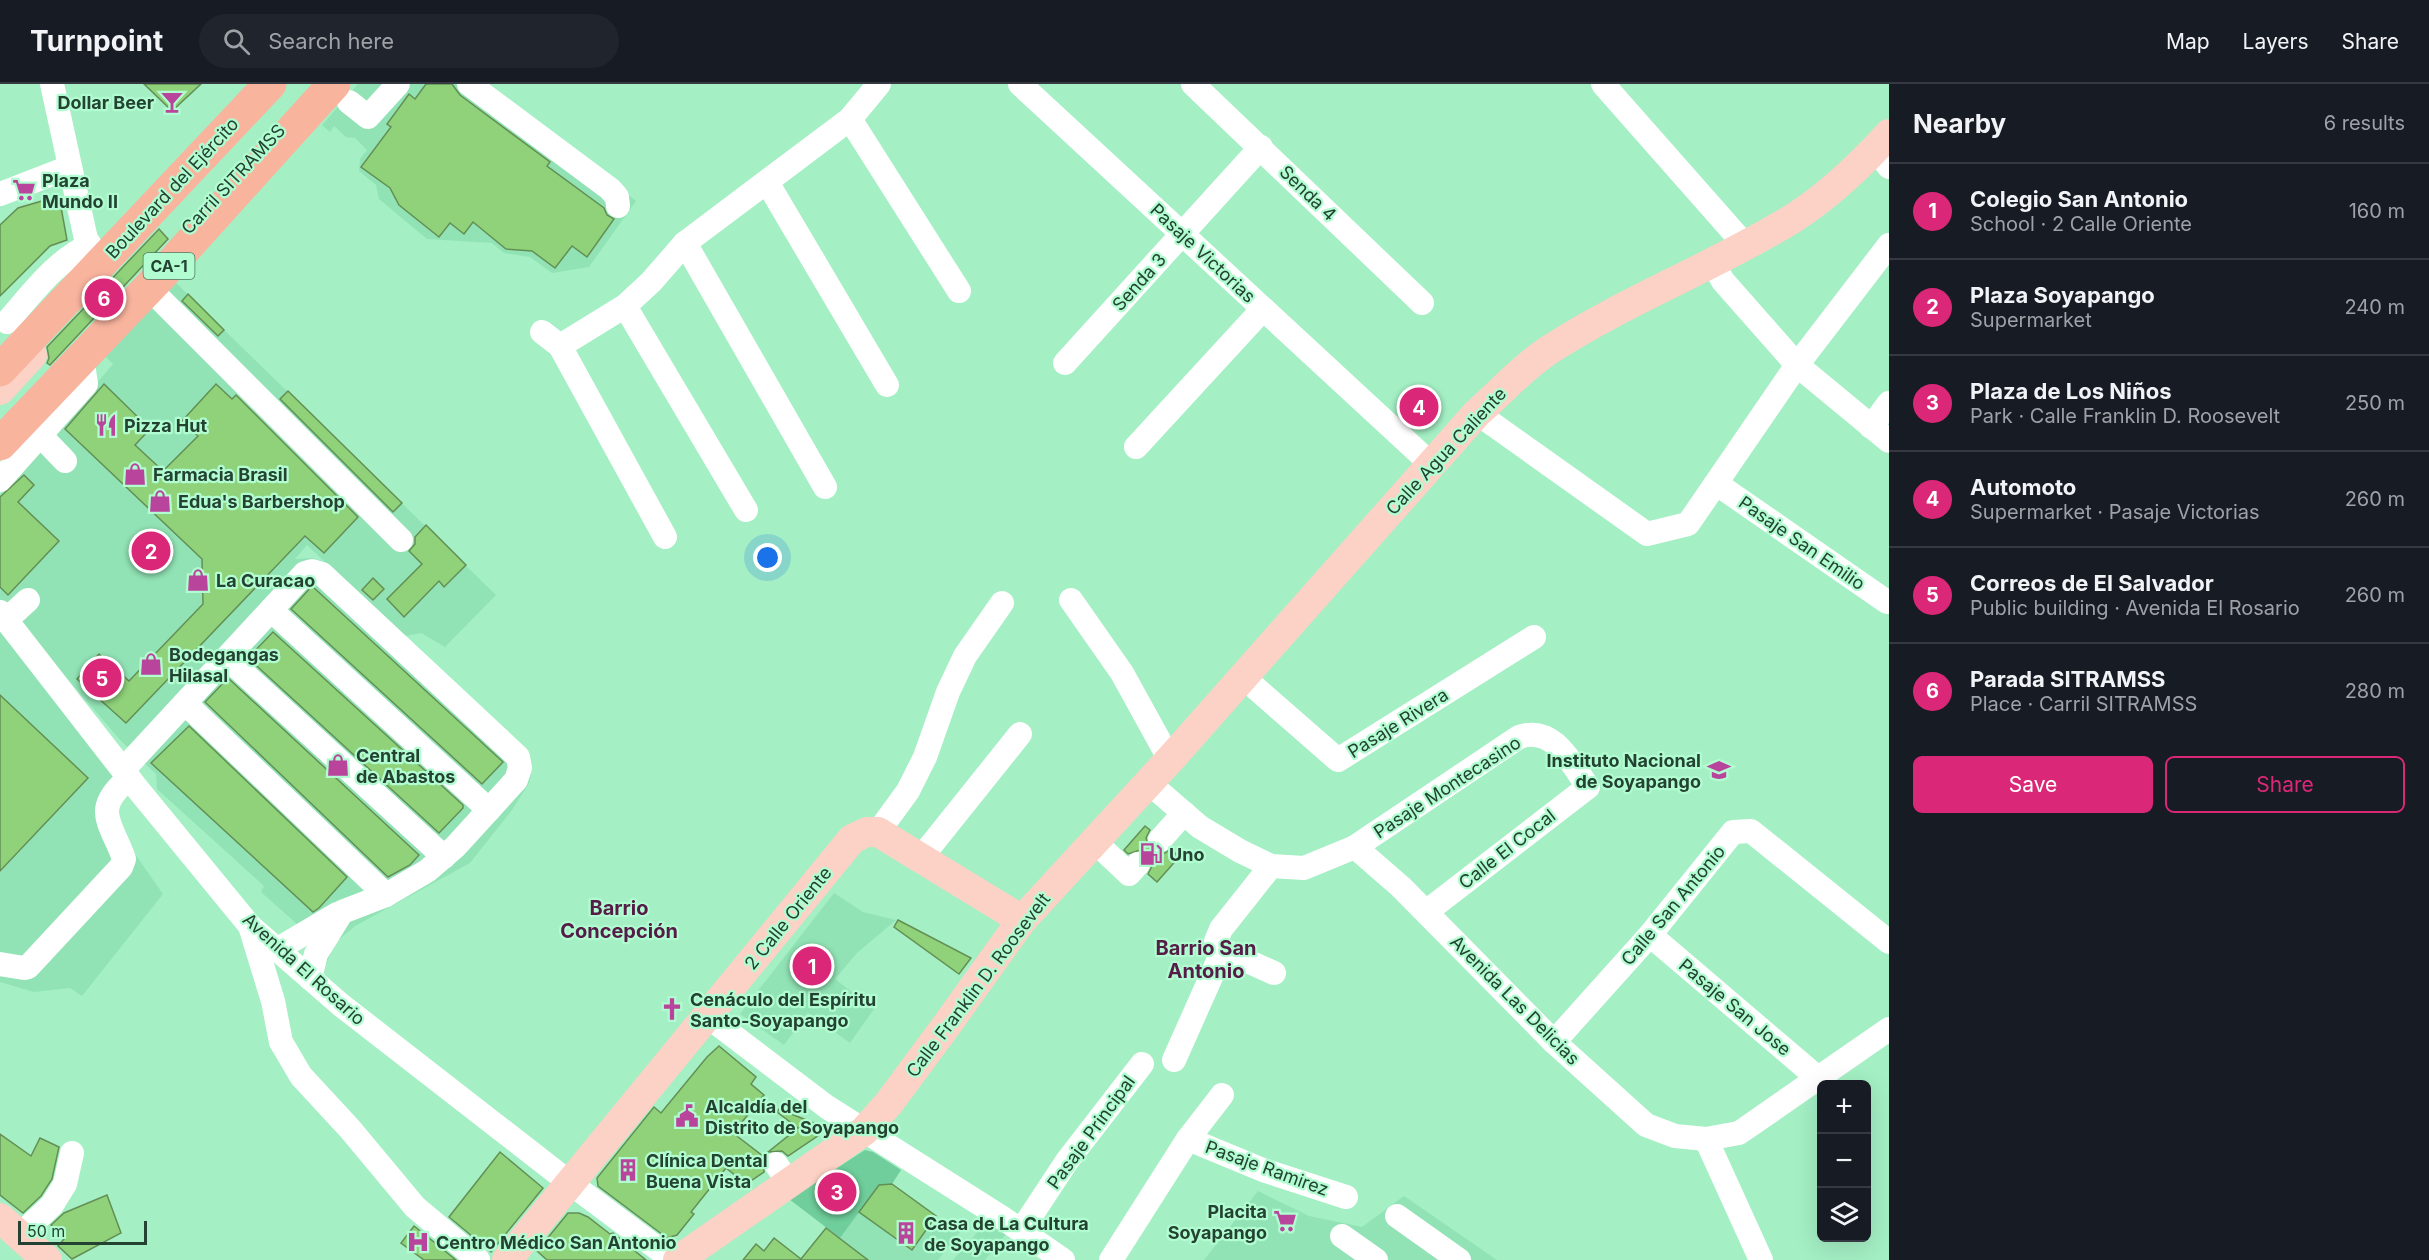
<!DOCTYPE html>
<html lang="en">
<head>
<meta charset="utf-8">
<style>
  body { margin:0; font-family:Inter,sans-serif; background:#20242c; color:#f1f3f6 }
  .controls { position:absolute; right:18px; bottom:18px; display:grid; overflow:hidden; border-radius:9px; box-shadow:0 6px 24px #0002 }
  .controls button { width:54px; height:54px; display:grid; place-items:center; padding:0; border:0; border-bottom:2px solid #363941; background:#171b24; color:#f1f3f6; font:30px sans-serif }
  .scale { position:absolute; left:18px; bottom:15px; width:129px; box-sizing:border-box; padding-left:6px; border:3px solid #234231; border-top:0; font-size:16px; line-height:21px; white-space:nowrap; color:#234231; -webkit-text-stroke:4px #b1fdd1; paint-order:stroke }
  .you { position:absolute; left:768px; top:474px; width:21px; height:21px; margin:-15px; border:4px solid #fff; border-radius:50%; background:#1a73e8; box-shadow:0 0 0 9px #1a73e833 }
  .badge { display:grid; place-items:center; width:39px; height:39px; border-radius:50%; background:#db2777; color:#fff; font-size:20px; font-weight:700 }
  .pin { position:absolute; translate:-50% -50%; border:3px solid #fff; box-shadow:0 2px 6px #0006 }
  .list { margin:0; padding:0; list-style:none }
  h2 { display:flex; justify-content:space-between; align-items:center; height:78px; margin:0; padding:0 24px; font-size:26px }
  h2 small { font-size:20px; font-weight:400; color:#9ea1a6 }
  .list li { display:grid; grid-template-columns:39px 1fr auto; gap:18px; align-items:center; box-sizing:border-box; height:96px; padding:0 24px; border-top:2px solid #363941 }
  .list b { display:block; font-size:22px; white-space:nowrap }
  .list p { margin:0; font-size:20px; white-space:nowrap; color:#9ea1a6 }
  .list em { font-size:20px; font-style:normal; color:#9ea1a6 }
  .actions { display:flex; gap:12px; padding:18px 24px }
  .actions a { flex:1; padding:14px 0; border:2px solid #db2777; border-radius:9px; text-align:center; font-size:21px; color:#db2777 }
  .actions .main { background:#db2777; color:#fff }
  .icon { flex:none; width:33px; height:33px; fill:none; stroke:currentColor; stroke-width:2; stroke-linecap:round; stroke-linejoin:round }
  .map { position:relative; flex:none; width:1889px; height:1176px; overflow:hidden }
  header { display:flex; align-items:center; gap:36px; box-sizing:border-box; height:84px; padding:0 30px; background:#171b24; border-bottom:2px solid #363941 }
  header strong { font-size:28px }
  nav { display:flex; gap:33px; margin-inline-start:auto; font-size:21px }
  .search { width:420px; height:54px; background:#20242c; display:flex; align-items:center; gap:15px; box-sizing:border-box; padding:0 21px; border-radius:33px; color:#9ea1a6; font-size:22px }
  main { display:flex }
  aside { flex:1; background:#171b24 }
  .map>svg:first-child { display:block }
  .built { fill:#91e3b5; fill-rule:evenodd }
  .green { fill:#6fce9b }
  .building { fill:#8fd27a; stroke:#638f55; stroke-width:1.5 }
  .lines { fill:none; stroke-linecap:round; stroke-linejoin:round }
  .minor { stroke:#fff; stroke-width:24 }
  .major { stroke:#fbd2c5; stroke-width:30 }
  .highway { stroke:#f9b49e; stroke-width:33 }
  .labels { text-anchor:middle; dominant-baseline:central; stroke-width:4.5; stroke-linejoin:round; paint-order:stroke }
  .shield { fill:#b1fdd1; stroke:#4e7a61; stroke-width:1.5 }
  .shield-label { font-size:16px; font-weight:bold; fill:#234231 }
  .poi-label { font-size:18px; font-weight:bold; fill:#234231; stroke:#b1fdd1; text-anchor:start }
  .street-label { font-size:18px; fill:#234231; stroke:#b1fdd1 }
  .neighbourhood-label { font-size:20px; font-weight:bold; fill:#541c46; stroke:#b1fdd1 }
</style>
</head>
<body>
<header>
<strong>Turnpoint</strong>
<div class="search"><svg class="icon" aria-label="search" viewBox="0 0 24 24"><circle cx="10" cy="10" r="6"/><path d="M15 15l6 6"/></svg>Search here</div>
<nav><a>Map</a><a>Layers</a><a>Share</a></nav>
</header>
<main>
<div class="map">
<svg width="1889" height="1176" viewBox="0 0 1889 1176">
  <rect width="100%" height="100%" fill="#a4efc4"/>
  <g class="built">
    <path d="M358,0h131l147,117 -47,66 -37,6 -22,-16 -26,-4 -12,-10 -65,-4 -48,-40 -3,-14 -17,-14 1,-12 7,-9 -12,-12 -9,-1 -12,-11 -4,6 -8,-7z"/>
    <path d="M170,193l326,318 -51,52 -24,-14 -16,3 122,120 4,19 -2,8 -17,27 -42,53 -115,63 -19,16 -10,22 -11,-24 -54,-48 3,-6 -107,-97 -1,-15 -34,-32 -122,-141v-105l113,-132 -13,-13zM307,461l18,17 -13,-4 -17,1z"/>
    <path d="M0,537l134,166 -14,16 -6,21 49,70 -81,102 -12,-8 -36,4 -34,-10z"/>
    <path d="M834,809l29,19 33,8 -39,33 -22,26 39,30 -24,34 -42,-30 -24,32 -44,-31z"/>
    <path d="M1258,1107l51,25 53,11 42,-31 93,64h-293z"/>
    <path d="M859,1128l52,38 25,-34 24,16 -22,28h-70l-28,-22z"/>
    <path d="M987,1137l19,13 -21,26h-32z"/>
  </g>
  <path class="green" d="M865,1066l8,2 28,18 -9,14 -13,1 -39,53 -51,-39z"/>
  <g class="building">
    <path d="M144,0h57l-29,27z"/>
    <path d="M426,0h26l8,11 90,67 -3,4 57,42 3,7 7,4 -27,38 -15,-11 -17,22 -23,-17 -26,-2 -33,-27 -9,12 -14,-11 -11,14 -40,-32 -9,-17 -29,-21 30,-40 -4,-3 22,-30 6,5z"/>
    <path d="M59,112l8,44 -17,6 -50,50v-71l18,-17z"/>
    <path d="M159,145l9,10 -118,126 -3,-2 2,-5 -2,-11z"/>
    <path d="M188,210l36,36 -6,6 -36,-35z"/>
    <path d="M104,300l46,45 -15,16 28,26 35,-35 -16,-15 34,-37 16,15 4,-4 122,122 -34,36 -19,-17 -179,187 -49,-44 22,-25 30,27 74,-77 -1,-45 -137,-130z"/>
    <path d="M288,307l114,112 -9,9 -113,-113z"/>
    <path d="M24,391l10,10 -16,17 41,39 -51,54 -8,-8v-90z"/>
    <path d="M426,441l40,40 -22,22 -5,-6 -35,36 -17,-18 35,-35 -13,-13 6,-7v-7z"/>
    <path d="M373,494l11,11 -11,11 -11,-10z"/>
    <path d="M312,502l191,176 -21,22 -191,-175z"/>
    <path d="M273,548l190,173v3l-24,25 -191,-175z"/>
    <path d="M228,594l191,177 -9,10 -22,12 -183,-175z"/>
    <path d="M0,611l88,83 -88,93z"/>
    <path d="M189,642l158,151 -28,31 -6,4 -162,-149z"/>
    <path d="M1145,742l5,4 -4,8 4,12 8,4 7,-1 6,-4 8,8 -22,25 -9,-8 4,-8 -4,-12 -8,-4 -12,4 -4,-4z"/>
    <path d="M898,836l73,38 -12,16 -65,-47z"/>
    <path d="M719,962l37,31 -5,7 13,11 -31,38 30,23 35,-28 -21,-16 2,-3 37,15 3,3v8l-31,21 -6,-5 -14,1 -5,6 1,14 -18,12 -20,-16 -35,44 3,2 -17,21 -10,3 -69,-52 -1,-8 57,-71 7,6 46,-56z"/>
    <path d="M0,1050l31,22 9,-18 19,9 -7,32 -11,17 -18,17 -23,-18z"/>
    <path d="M500,1068l43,36 -52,64 -42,-35z"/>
    <path d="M892,1100l44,32 -24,34 -53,-38 20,-27z"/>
    <path d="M107,1111l14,38 -49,26 -14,-13 6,-7 -13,-14 13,-12z"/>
    <path d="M568,1129h11l9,4 22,17 3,-1 33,27h-99l-10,-9z"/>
    <path d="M414,1142l15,12 27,22h-32l-23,-17z"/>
    <path d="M826,1144l42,32h-125l13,-16 8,7 10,-13 27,21z"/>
  </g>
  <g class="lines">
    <g class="minor">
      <path d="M52,0l34,155 15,23"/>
      <path d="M469,0l141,105 7,8 1,9"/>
      <path d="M1020,0l411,380"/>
      <path d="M1193,0l229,219"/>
      <path d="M1603,0l142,161"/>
      <path d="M349,18l19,15 30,-33"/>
      <path d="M850,35l109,172"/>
      <path d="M1875,65l14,18"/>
      <path d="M767,98l120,203"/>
      <path d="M0,110l70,-27"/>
      <path d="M685,159l140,244"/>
      <path d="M1712,178l11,19 74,84 92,76"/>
      <path d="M149,204l252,252"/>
      <path d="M625,222l121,204"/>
      <path d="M7,238c25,-28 48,-61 83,-77"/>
      <path d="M542,248l18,14 65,-40 26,-24 34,-39 165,-124 29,-35"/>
      <path d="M560,262l105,191"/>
      <path d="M1065,279l196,-216"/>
      <path d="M1477,329l170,121 41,-10 109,-159 92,-120"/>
      <path d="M1871,343l18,-24"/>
      <path d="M41,352l24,25"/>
      <path d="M1136,363l127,-138"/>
      <path d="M0,396l86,-96 -4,-27"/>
      <path d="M1717,400l170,118"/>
      <path d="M1071,516l51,73 48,87"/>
      <path d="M271,526l218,200"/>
      <path d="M0,528l136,175 114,139 91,79 229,178 103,77"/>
      <path d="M6,536l22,-20"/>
      <path d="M227,574l217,199"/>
      <path d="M1243,593l95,83 196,-123"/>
      <path d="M186,620l200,191"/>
      <path d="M123,686l182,-197 7,-2 10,3 196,183 2,11 -4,12 -61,67 -28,24 -41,24 -44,17 -26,42 -6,24"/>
      <path d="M1149,699l51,44 40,24 31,15 33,2 51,-21 164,-110c35,-12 52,26 69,50l-162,125"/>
      <path d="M878,748l30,-41 17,-34 23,-65 17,-36 37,-53"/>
      <path d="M1160,756l24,-27"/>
      <path d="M1094,757l35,33 9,-10"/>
      <path d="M1355,763l46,40 153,155 92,83 29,11 31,3 33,-6 150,-104"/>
      <path d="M920,775l100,-125"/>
      <path d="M1271,782l-50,63 -5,12 7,9 51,23"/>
      <path d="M250,842l23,75 8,41 20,34 49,53 65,78 63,53"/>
      <path d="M1650,851l169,144"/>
      <path d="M278,865l59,-35"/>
      <path d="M0,880l24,4 4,-1 93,-100 3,-8c-13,-37 -33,-49 5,-81"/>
      <path d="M707,932l120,91 177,112 59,41"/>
      <path d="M1554,958l96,-107 83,-103 18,-1 138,111"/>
      <path d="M1174,976l49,-110"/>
      <path d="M1188,1055l75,31 83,27"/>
      <path d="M1706,1055l55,121"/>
      <path d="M776,1080l13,19"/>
      <path d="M1397,1132l62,44"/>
      <path d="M1021,1147l46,-70 75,-97"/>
      <path d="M20,1151l32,-30 13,-21 7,-31"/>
      <path d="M1342,1152l34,24"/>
      <path d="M1111,1176l77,-121 34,-44"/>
    </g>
    <g class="major">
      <path d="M0,306l32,-35"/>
      <path d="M0,1134l47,42"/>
      <path d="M507,1176l345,-421 15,-7h11l144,88"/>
      <path d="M678,1176l186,-129 25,-28 57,-77 76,-106 153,-166 302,-341c24,-21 46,-46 72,-63 74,-48 157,-80 233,-125 40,-23 76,-57 107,-91"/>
    </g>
    <g class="highway">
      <path d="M0,286l270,-286"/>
      <path d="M0,360l164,-172 170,-188"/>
    </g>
  </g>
  <defs>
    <g id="bar-bare" transform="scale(1.8)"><path d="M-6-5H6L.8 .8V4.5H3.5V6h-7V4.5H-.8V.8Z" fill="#b9449c" stroke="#b1fdd1" stroke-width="2.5" paint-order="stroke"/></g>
    <g id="supermarket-bare" transform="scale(1.8)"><path d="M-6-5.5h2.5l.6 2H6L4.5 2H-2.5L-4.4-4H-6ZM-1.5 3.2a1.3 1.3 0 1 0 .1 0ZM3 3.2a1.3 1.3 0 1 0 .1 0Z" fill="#b9449c" stroke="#b1fdd1" stroke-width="2.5" paint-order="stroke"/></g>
    <g id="restaurant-bare" transform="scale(1.8)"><path d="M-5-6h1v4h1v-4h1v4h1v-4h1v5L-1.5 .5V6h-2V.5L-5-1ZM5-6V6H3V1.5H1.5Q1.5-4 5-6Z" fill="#b9449c" stroke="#b1fdd1" stroke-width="2.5" paint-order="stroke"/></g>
    <g id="shop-bare" transform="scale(1.8)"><path d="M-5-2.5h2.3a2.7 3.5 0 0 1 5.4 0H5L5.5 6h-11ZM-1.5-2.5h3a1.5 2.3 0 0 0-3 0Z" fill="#b9449c" stroke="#b1fdd1" stroke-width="2.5" paint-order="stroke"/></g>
    <g id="school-bare" transform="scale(1.8)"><path d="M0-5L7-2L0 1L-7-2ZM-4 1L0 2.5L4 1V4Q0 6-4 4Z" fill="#b9449c" stroke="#b1fdd1" stroke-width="2.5" paint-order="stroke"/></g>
    <g id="fuel-bare" transform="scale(1.8)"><path d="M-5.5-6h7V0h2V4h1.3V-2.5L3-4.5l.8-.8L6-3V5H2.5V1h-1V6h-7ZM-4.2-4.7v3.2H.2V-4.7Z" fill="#b9449c" stroke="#b1fdd1" stroke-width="2.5" paint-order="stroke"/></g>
    <g id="church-bare" transform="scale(1.8)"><path d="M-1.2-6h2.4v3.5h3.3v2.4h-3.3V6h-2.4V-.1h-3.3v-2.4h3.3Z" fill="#b9449c" stroke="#b1fdd1" stroke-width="2.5" paint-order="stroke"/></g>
    <g id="civic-bare" transform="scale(1.8)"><path d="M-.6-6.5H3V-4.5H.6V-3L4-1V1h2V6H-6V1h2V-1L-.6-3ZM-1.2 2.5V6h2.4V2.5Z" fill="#b9449c" stroke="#b1fdd1" stroke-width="2.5" paint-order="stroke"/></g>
    <g id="building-bare" transform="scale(1.8)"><path d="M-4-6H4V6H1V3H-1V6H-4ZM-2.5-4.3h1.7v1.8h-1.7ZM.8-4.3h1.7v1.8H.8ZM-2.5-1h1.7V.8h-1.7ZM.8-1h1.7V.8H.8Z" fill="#b9449c" stroke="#b1fdd1" stroke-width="2.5" paint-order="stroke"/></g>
    <g id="hospital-bare" transform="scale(1.8)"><path d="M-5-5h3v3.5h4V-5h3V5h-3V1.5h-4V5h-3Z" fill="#b9449c" stroke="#b1fdd1" stroke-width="2.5" paint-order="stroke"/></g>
  </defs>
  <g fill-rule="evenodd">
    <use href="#bar-bare" x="172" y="18"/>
    <use href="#supermarket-bare" x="24" y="106"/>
    <use href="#restaurant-bare" x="106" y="341"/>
    <use href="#shop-bare" x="135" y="390"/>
    <use href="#shop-bare" x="160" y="417"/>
    <use href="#shop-bare" x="198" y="496"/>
    <use href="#shop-bare" x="151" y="580"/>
    <use href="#shop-bare" x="338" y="681"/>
    <use href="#school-bare" x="1719" y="686"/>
    <use href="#fuel-bare" x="1151" y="770"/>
    <use href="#church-bare" x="672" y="925"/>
    <use href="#civic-bare" x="687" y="1032"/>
    <use href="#building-bare" x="628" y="1086"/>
    <use href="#supermarket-bare" x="1285" y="1137"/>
    <use href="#building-bare" x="906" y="1149"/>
    <use href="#hospital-bare" x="418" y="1158"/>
  </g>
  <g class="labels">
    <rect class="shield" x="143.5" y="169" width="51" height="26" rx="4.5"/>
    <g class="shield-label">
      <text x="169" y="182">CA-1</text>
    </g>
    <g class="poi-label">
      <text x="154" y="18" text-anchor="end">Dollar Beer</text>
      <text x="42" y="96">Plaza<tspan x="42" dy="21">Mundo II</tspan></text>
      <text x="124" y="341">Pizza Hut</text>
      <text x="153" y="390">Farmacia Brasil</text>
      <text x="178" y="417">Edua's Barbershop</text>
      <text x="216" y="496">La Curacao</text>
      <text x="169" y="570">Bodegangas<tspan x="169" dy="21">Hilasal</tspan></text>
      <text x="356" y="671">Central<tspan x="356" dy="21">de Abastos</tspan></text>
      <text x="1701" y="676" text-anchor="end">Instituto Nacional<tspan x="1701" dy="21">de Soyapango</tspan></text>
      <text x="1169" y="770">Uno</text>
      <text x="690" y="915">Cenáculo del Espíritu<tspan x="690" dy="21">Santo-Soyapango</tspan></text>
      <text x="705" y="1022">Alcaldía del<tspan x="705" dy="21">Distrito de Soyapango</tspan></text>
      <text x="646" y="1076">Clínica Dental<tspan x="646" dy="21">Buena Vista</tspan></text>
      <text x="1267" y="1127" text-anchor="end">Placita<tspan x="1267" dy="21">Soyapango</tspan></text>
      <text x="924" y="1139">Casa de La Cultura<tspan x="924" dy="21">de Soyapango</tspan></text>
      <text x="436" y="1158">Centro Médico San Antonio</text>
    </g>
    <g class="street-label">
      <text transform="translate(233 95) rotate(-47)">Carril SITRAMSS</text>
      <text transform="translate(172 104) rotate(-47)">Boulevard del Ejército</text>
      <text transform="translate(1308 109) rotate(44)">Senda 4</text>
      <text transform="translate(1203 169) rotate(43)">Pasaje Victorias</text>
      <text transform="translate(1139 198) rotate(-48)">Senda 3</text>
      <text transform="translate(1446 367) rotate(-47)">Calle Agua Caliente</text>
      <text transform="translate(1802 459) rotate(35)">Pasaje San Emilio</text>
      <text transform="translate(1398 639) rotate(-32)">Pasaje Rivera</text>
      <text transform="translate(1447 703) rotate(-33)">Pasaje Montecasino</text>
      <text transform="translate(1507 765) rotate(-38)">Calle El Cocal</text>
      <text transform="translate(1673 821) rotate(-50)">Calle San Antonio</text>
      <text transform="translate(788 834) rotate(-51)">2 Calle Oriente</text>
      <text transform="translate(304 885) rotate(42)">Avenida El Rosario</text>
      <text transform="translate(978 901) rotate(-53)">Calle Franklin D. Roosevelt</text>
      <text transform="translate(1515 916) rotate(45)">Avenida Las Delicias</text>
      <text transform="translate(1735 923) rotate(40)">Pasaje San Jose</text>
      <text transform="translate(1091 1048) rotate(-54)">Pasaje Principal</text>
      <text transform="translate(1267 1084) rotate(20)">Pasaje Ramirez</text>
    </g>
    <g class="neighbourhood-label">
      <text x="619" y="824">Barrio<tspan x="619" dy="23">Concepción</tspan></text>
      <text x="1206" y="864">Barrio San<tspan x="1206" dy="23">Antonio</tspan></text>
    </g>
  </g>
</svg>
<div class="controls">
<button>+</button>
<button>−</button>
<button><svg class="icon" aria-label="layers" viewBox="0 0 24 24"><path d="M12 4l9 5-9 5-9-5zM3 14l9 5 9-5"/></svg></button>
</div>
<div class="scale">50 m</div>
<div class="you"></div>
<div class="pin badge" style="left:812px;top:882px">1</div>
<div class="pin badge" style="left:151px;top:467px">2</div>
<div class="pin badge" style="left:837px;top:1108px">3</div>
<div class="pin badge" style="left:1419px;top:323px">4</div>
<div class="pin badge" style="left:102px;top:594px">5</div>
<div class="pin badge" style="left:104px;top:214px">6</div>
</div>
<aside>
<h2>Nearby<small>6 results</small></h2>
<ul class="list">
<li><span class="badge">1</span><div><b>Colegio San Antonio</b><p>School · 2 Calle Oriente</p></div><em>160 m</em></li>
<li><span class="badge">2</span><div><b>Plaza Soyapango</b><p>Supermarket</p></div><em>240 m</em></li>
<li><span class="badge">3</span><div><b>Plaza de Los Niños</b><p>Park · Calle Franklin D. Roosevelt</p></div><em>250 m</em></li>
<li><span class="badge">4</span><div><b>Automoto</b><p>Supermarket · Pasaje Victorias</p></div><em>260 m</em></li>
<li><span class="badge">5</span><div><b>Correos de El Salvador</b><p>Public building · Avenida El Rosario</p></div><em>260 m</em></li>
<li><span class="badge">6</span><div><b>Parada SITRAMSS</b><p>Place · Carril SITRAMSS</p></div><em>280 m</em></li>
</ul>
<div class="actions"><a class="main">Save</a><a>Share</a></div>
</aside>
</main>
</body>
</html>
